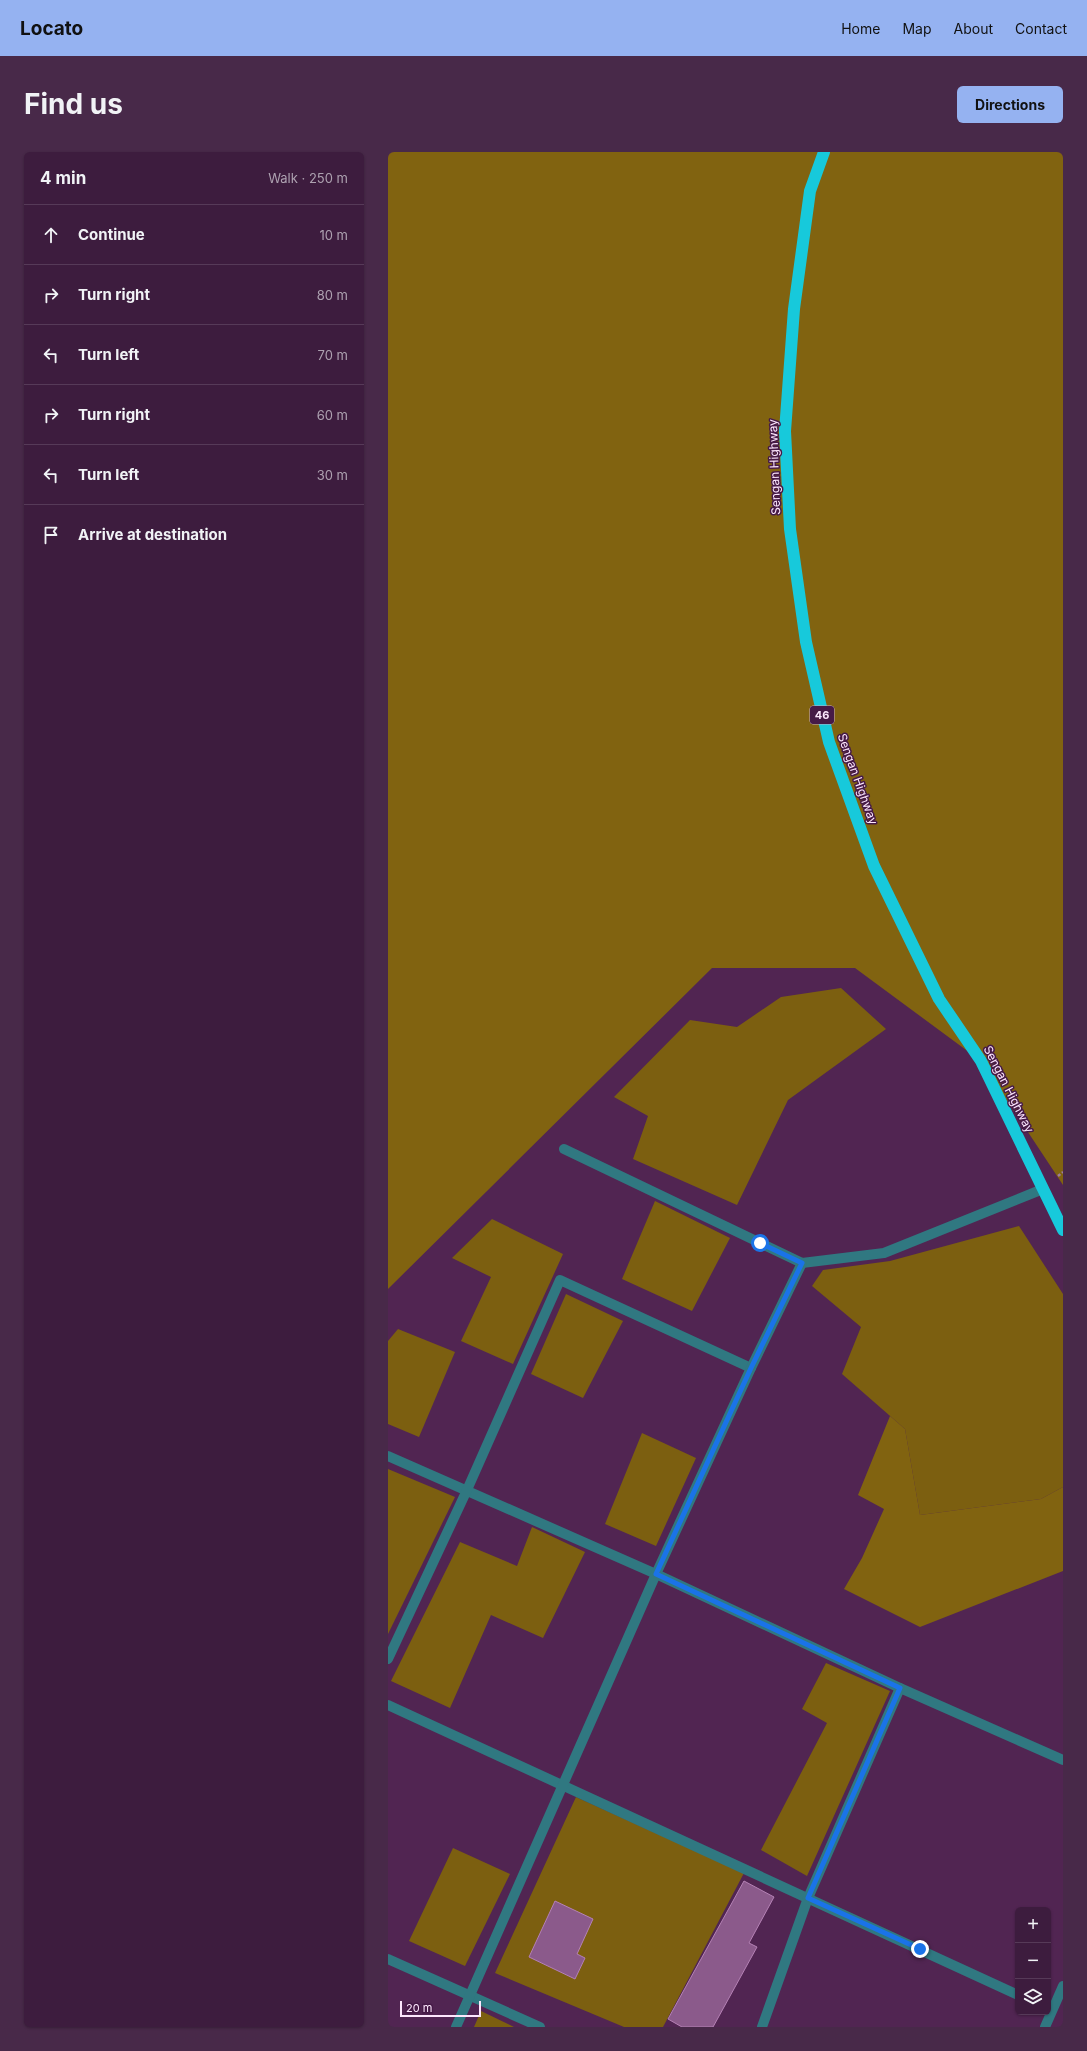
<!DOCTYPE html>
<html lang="en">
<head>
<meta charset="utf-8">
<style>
  body { margin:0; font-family:Inter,sans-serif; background:#482949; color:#f1f3f6 }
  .controls { position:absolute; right:12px; bottom:12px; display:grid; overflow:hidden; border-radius:6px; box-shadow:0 1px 3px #0004 }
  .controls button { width:36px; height:36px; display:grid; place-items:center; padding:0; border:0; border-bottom:1px solid #563a58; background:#3d1c3e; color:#f1f3f6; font:20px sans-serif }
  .scale { position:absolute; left:12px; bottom:10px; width:81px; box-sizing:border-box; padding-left:4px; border:2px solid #fde7fd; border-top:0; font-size:11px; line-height:14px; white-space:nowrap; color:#fde7fd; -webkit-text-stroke:3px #461a47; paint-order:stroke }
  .stop { position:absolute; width:12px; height:12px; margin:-9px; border:3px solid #1a73e8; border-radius:50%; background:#fff }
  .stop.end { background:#1a73e8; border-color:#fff; box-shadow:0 1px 4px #0008 }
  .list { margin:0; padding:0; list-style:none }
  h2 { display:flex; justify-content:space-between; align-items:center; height:52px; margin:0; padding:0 16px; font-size:17px }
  h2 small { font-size:13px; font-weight:400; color:#ada1b0 }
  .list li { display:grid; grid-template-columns:26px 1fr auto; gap:12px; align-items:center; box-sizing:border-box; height:60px; padding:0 16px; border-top:1px solid #563a58 }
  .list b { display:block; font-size:15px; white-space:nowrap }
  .list em { font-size:13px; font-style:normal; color:#ada1b0 }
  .icon { flex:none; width:22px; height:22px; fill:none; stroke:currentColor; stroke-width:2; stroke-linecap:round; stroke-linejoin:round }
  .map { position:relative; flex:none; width:675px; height:1875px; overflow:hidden; border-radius:6px }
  header { display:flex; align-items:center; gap:24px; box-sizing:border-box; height:56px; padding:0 20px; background:#95b2f1; color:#111 }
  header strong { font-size:19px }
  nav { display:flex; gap:22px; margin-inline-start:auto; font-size:14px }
  .intro { display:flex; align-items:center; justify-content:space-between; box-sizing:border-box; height:96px; padding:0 24px }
  h1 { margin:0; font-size:28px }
  .button { padding:10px 18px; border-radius:6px; background:#95b2f1; color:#111; font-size:14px; font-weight:700 }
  main { display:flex; gap:24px; padding:0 24px }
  aside { flex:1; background:#3d1c3e; border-radius:6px; box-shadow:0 1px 3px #0004 }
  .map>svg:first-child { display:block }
  .green { fill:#7c5f10; fill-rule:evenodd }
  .forest { fill:#816310 }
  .building { fill:#8b5a8b; stroke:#b582b5 }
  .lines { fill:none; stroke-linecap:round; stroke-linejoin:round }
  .path { stroke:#9e7c9e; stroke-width:2.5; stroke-dasharray:3 2; stroke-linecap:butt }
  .minor { stroke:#307881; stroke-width:10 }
  .highway { stroke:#17c9db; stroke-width:12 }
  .route { stroke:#1a73e8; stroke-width:5 }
  .labels { text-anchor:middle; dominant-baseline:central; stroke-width:3; stroke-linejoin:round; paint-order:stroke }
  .shield { fill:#461a47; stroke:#c6aac6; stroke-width:1 }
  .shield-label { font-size:11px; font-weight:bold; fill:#fde7fd }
  .street-label { font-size:12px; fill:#fde7fd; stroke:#461a47 }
</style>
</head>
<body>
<header>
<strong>Locato</strong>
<nav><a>Home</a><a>Map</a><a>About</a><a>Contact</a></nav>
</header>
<div class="intro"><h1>Find us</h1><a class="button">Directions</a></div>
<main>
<aside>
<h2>4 min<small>Walk · 250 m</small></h2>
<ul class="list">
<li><svg class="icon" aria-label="ahead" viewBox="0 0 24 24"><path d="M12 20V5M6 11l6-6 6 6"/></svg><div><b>Continue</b></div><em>10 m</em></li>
<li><svg class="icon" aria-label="right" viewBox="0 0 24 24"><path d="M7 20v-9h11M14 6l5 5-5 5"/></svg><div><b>Turn right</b></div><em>80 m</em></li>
<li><svg class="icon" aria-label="left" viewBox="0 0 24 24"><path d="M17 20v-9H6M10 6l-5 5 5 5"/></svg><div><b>Turn left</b></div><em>70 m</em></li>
<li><svg class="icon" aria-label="right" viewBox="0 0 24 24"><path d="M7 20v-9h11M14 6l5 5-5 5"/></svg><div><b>Turn right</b></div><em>60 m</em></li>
<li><svg class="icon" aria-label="left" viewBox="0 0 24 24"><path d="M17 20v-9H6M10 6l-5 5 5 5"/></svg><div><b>Turn left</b></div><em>30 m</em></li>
<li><svg class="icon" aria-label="arrive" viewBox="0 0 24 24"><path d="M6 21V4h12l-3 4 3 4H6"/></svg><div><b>Arrive at destination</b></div></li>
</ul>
</aside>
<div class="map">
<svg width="675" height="1875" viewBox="0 0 675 1875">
  <rect width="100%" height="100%" fill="#512552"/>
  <g class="green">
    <path d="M453,836l45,41 -98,71 -51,105 -104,-46 15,-43 -34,-19 76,-77 47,7 44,-30z"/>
    <path d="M267,1049l75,37 -38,73 -70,-32z"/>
    <path d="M104,1067l71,35 -50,110 -52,-23 30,-64 -39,-19z"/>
    <path d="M631,1074l44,68v193l-22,12 -121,16 -15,-86 -63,-55 19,-47 -49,-41 11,-16 67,-9z"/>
    <path d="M178,1142l57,27 -40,77 -52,-24z"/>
    <path d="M10,1177l57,23 -36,85 -31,-13v-83z"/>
    <path d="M254,1281l54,25 -40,88 -51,-22z"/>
    <path d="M0,1317l67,28 -67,137z"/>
    <path d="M144,1375l53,25 -42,86 -52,-23 -41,93 -59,-27 69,-139 57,24z"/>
    <path d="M438,1511l64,28 -83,185 -46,-26 66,-127 -25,-14z"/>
    <path d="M188,1645l168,76 -81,154h-39l-129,-54zM167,1749l22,53 8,4 -10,21 -46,-22z"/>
    <path d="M65,1696l57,26 -45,92 -56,-25z"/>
    <path d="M93,1859l33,16h-40z"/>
  </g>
  <g class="forest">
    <path d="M0,0h675v1033l-82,-124 -126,-93h-143l-324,321z"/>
    <path d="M502,1264l15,13 15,86 121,-16 22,-12v84l-143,56 -76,-38 18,-31 22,-49 -26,-14z"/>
  </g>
  <g class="building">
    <path d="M356,1729l30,16 -25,46 8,4 -44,80h-31l-14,-8z"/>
    <path d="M167,1749l38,18 -16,35 8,4 -10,21 -46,-22z"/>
  </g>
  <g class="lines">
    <path class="path" d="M670,1024l5,-4"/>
    <g class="minor">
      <path d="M176,997l238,114 82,-10 159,-64"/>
      <path d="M0,1304l268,118 244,114 163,72"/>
      <path d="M0,1507l79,-169 93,-210 191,88"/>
      <path d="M0,1553l630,290"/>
      <path d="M0,1807l152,68"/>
      <path d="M68,1875l200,-453 95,-206 51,-105"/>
      <path d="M374,1875l46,-129 92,-210"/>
      <path d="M657,1875l18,-41"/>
    </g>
    <path class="highway" d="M436,0l-14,39 -16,118 -9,122 5,98 16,113 23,100 45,124 65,133 42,62 82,169"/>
  </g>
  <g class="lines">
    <path class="route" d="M372,1091l42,20 -51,105 -95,206 244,114 -92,210 112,51"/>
  </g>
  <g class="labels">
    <rect class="shield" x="422" y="554" width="24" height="18" rx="3"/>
    <g class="shield-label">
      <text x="434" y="563">46</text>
    </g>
    <g class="street-label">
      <text transform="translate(386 315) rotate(-92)">Sengan Highway</text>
      <text transform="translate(470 627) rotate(70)">Sengan Highway</text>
      <text transform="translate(621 937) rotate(63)">Sengan Highway</text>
    </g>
  </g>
</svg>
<div class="controls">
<button>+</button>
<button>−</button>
<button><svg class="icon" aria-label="layers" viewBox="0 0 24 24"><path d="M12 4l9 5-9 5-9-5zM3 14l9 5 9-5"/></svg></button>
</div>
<div class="scale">20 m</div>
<div class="stop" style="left:372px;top:1091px"></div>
<div class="stop end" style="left:532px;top:1797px"></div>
</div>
</main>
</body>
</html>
